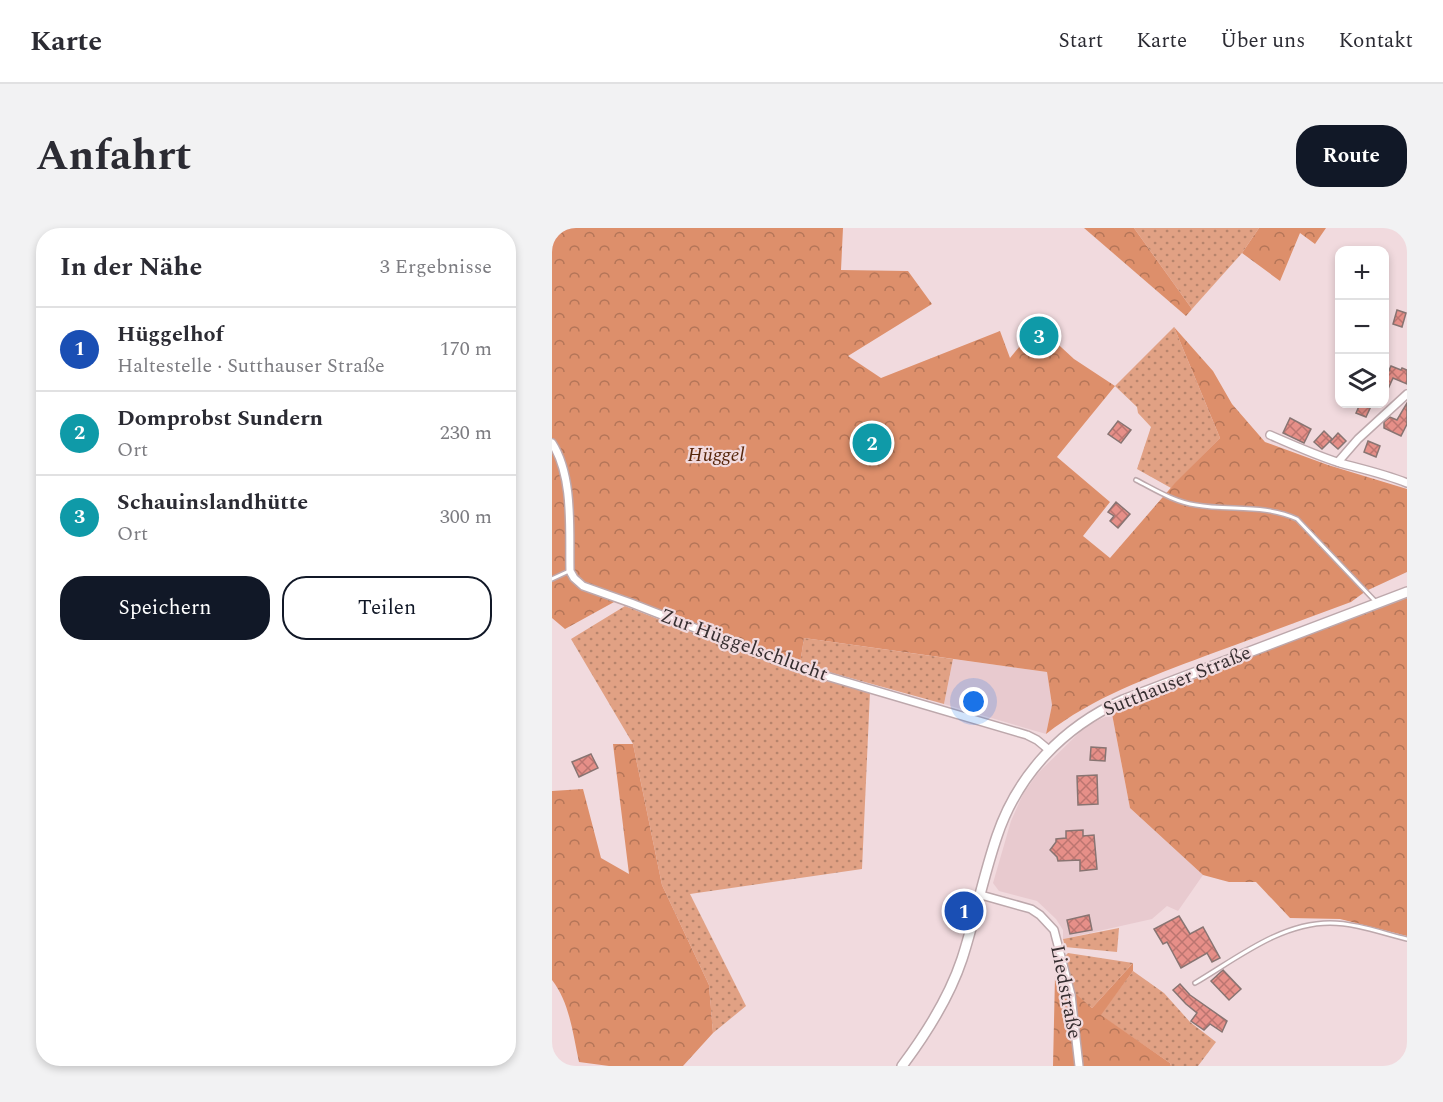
<!DOCTYPE html>
<html lang="de">
<head>
<meta charset="utf-8">
<style>
  body { margin:0; font-family:Spectral,serif; background:#f2f2f3; color:#2b2b33 }
  .controls { position:absolute; right:18px; top:18px; display:grid; overflow:hidden; border-radius:12px; box-shadow:0 3px 9px #0003 }
  .controls button { width:54px; height:54px; display:grid; place-items:center; padding:0; border:0; border-bottom:2px solid #e1e1e2; background:#fff; color:#2b2b33; font:30px sans-serif }
  .you { position:absolute; left:422px; top:474px; width:21px; height:21px; margin:-15px; border:4px solid #fff; border-radius:50%; background:#1a73e8; box-shadow:0 0 0 9px #1a73e833 }
  .badge { display:grid; place-items:center; width:39px; height:39px; border-radius:50%; background:#111827; color:#fff; font-size:20px; font-weight:700 }
  .pin { position:absolute; translate:-50% -50%; border:3px solid #fff; box-shadow:0 2px 6px #0006 }
  .list { margin:0; padding:0; list-style:none }
  h2 { display:flex; justify-content:space-between; align-items:center; height:78px; margin:0; padding:0 24px; font-size:26px }
  h2 small { font-size:20px; font-weight:400; color:#7c7c81 }
  .list li { display:grid; grid-template-columns:39px 1fr auto; gap:18px; align-items:center; box-sizing:border-box; height:84px; padding:0 24px; border-top:2px solid #e1e1e2 }
  .list b { display:block; font-size:22px; white-space:nowrap }
  .list p { margin:0; font-size:20px; white-space:nowrap; color:#7c7c81 }
  .list em { font-size:20px; font-style:normal; color:#7c7c81 }
  .actions { display:flex; gap:12px; padding:18px 24px }
  .actions a { flex:1; padding:14px 0; border:2px solid #111827; border-radius:24px; text-align:center; font-size:21px; color:#111827 }
  .actions .main { background:#111827; color:#fff }
  .icon { flex:none; width:33px; height:33px; fill:none; stroke:currentColor; stroke-width:2; stroke-linecap:round; stroke-linejoin:round }
  .map { position:relative; flex:none; width:855px; height:838px; overflow:hidden; border-radius:24px }
  header { display:flex; align-items:center; gap:36px; box-sizing:border-box; height:84px; padding:0 30px; background:#fff; border-bottom:2px solid #e1e1e2 }
  header strong { font-size:28px }
  nav { display:flex; gap:33px; margin-inline-start:auto; font-size:21px }
  .intro { display:flex; align-items:center; justify-content:space-between; box-sizing:border-box; height:144px; padding:0 36px }
  h1 { margin:0; font-size:42px }
  .button { padding:15px 27px; border-radius:24px; background:#111827; color:#fff; font-size:21px; font-weight:700 }
  main { display:flex; gap:36px; padding:0 36px }
  aside { flex:1; background:#fff; border-radius:24px; box-shadow:0 3px 9px #0003 }
  .map>svg:first-child { display:block }
  .built { fill:#e8cacf }
  .grass { fill:url(#grass-dots) }
  .forest { fill:url(#forest-crowns) }
  .building { fill:url(#building-cross-hatch); stroke:#887472; stroke-width:1.5 }
  .lines { fill:none; stroke-linecap:round; stroke-linejoin:round }
  .lane-casing { stroke:#bda8ac; stroke-width:6 }
  .street-casing { stroke:#bda8ac; stroke-width:10 }
  .secondary-casing { stroke:#bda8ac; stroke-width:12 }
  .lane { stroke:#fff; stroke-width:3 }
  .street { stroke:#fff; stroke-width:7 }
  .secondary { stroke:#fff; stroke-width:9 }
  .labels { text-anchor:middle; dominant-baseline:central; stroke-width:4.5; stroke-linejoin:round; paint-order:stroke }
  .park-label { font-size:20px; font-style:italic; fill:#57260b; stroke:#f1dade }
  .street-label { font-size:20px; fill:#362e30; stroke:#f1dade }
</style>
</head>
<body>
<header>
<strong>Karte</strong>
<nav><a>Start</a><a>Karte</a><a>Über uns</a><a>Kontakt</a></nav>
</header>
<div class="intro"><h1>Anfahrt</h1><a class="button">Route</a></div>
<main>
<aside>
<h2>In der Nähe<small>3 Ergebnisse</small></h2>
<ul class="list">
<li><span class="badge" style="background:#1a4fb4">1</span><div><b>Hüggelhof</b><p>Haltestelle · Sutthauser Straße</p></div><em>170 m</em></li>
<li><span class="badge" style="background:#0f9aa8">2</span><div><b>Domprobst Sundern</b><p>Ort</p></div><em>230 m</em></li>
<li><span class="badge" style="background:#0f9aa8">3</span><div><b>Schauinslandhütte</b><p>Ort</p></div><em>300 m</em></li>
</ul>
<div class="actions"><a class="main">Speichern</a><a>Teilen</a></div>
</aside>
<div class="map">
<svg width="855" height="838" viewBox="0 0 855 838">
  <defs>
    <pattern id="grass-dots" width="8" height="8" patternUnits="userSpaceOnUse" patternTransform="scale(1.5)"><rect width="8" height="8" fill="#e1a184"/><path d="M2 2h.1M6 6h.1" fill="none" stroke="#b7846c" stroke-width="1.8" stroke-linecap="round"/></pattern>
    <pattern id="forest-crowns" width="20" height="18" patternUnits="userSpaceOnUse" patternTransform="scale(1.5)"><rect width="20" height="18" fill="#dd8f6b"/><path d="M2 6a3 3 0 1 1 6 0M12 15a3 3 0 1 1 6 0" fill="none" stroke="#b47558"/></pattern>
    <pattern id="building-cross-hatch" width="8" height="8" patternUnits="userSpaceOnUse" patternTransform="scale(1.5)"><rect width="8" height="8" fill="#e68f88"/><path d="M0 0l8 8M0 8l8-8" fill="none" stroke="#bb7570"/></pattern>
  </defs>
  <rect width="100%" height="100%" fill="#f1dade"/>
  <g class="built">
    <path d="M401,431l94,13 5,33 -6,29 -102,-30z"/>
    <path d="M560,486l18,94 73,67 -25,36 -11,-5 -15,13 -89,20v-9l-7,-11 -19,-18 -38,-10 -6,-8 18,-62 12,-27 15,-21 49,-48z"/>
  </g>
  <g class="grass">
    <path d="M582,0h125l-17,25 -50,56z"/>
    <path d="M622,99l46,111 -49,50 -34,-19 14,-42 -13,-14 -1,-6 -22,-21z"/>
    <path d="M73,378l161,63 84,23 -8,177 -172,25 56,112 -33,27 -4,-48 -47,-100 -29,-141 -62,-105z"/>
    <path d="M252,410l149,21 -9,45 -144,-40z"/>
    <path d="M567,700l-2,24 -52,-5 -2,-8z"/>
    <path d="M516,725l65,10 -41,45 -19,-15 -8,-37z"/>
    <path d="M581,743l31,22 26,29 26,20 -18,24h-27l-1,-3 -70,-48z"/>
  </g>
  <g class="forest">
    <path d="M0,0h291l-2,42 67,1 24,33 -84,52 33,22 119,-47 10,27 19,-23 12,7 8,-6 25,23 41,27 -58,71 53,45 -27,34 27,22 65,-75 45,-45 -46,-111 39,44 19,33 33,38 63,23 79,24v83l-41,19 -15,11c-49,18 -97,36 -146,54 -55,21 -112,41 -159,78l6,-29 -5,-33 -243,-34 -4,26 -175,-68 -60,33 -13,-11z"/>
    <path d="M532,0h50l58,81 -6,7z"/>
    <path d="M707,0h67l-11,16 -15,-11 -20,48 -38,-28z"/>
    <path d="M855,370v338l-67,-17 -50,-1 -34,-36h-27l-26,-7 -73,-67 -18,-94 114,-48z"/>
    <path d="M61,516h20l29,141 47,100 4,48 -30,33h-74l-30,-4c-6,-27 -9,-59 -27,-82v-189l31,-2 18,69 28,16z"/>
    <path d="M581,735v8l-32,44 69,48 1,3h-118l2,-90 37,32z"/>
  </g>
  <g class="building">
    <path d="M845,82l9,3 -4,14 -9,-3z"/>
    <path d="M839,138l10,4 1,-2 5,2v14l-14,-6 -9,20v-16z"/>
    <path d="M855,175v21l-6,12 -17,-8v-6l6,-5 7,3z"/>
    <path d="M808,176h12l-6,13 -10,-4z"/>
    <path d="M738,190l21,11 -7,14 -21,-10z"/>
    <path d="M566,193l13,9 -10,13 -13,-9z"/>
    <path d="M772,203l8,8 -10,10 -8,-7z"/>
    <path d="M786,205l8,8 -8,8 -8,-7z"/>
    <path d="M816,213l12,5 -4,11 -12,-5z"/>
    <path d="M564,274l14,12 -12,14 -8,-7 4,-5 -6,-4z"/>
    <path d="M539,519l15,1 -1,13 -15,-1z"/>
    <path d="M39,526l7,14 -19,9 -7,-15z"/>
    <path d="M545,547l1,29 -20,1 -1,-29z"/>
    <path d="M531,602v6l11,-1 3,34 -17,2v-11l-22,1 -1,-4 -7,-7 6,-8v-3l10,-1v-7z"/>
    <path d="M537,687l3,15 -22,4 -3,-14z"/>
    <path d="M627,688l11,18 13,-7 17,31 -8,4 -5,-9 -26,15 -14,-26 -4,2 -9,-15z"/>
    <path d="M671,742l18,19 -12,11 -18,-19z"/>
    <path d="M628,756l10,11 37,26 -5,11 -12,-8 -6,6 -13,-9 6,-8 -11,-9 -13,-14z"/>
  </g>
  <g class="lines">
    <g class="lane-casing">
      <g id="lane">
        <path d="M584,252c18,9 38,22 60,25 34,6 68,-1 101,14l79,83"/>
        <path d="M0,351l17,-8"/>
        <path d="M643,755c41,-24 85,-60 135,-60 25,0 52,10 77,16"/>
      </g>
    </g>
    <g class="street-casing">
      <g id="street">
        <path d="M718,207c23,10 45,20 70,28 22,6 45,11 67,20"/>
        <path d="M0,215c22,34 17,88 18,128l4,7 9,8 48,17 161,63 235,69 10,5 12,10"/>
        <path d="M786,234l20,-23 49,-45"/>
        <path d="M429,667l50,14 9,6 14,15 17,65 8,71"/>
      </g>
    </g>
    <g class="secondary-casing">
      <path id="secondary" d="M350,838c24,-32 47,-68 60,-107 13,-40 21,-82 35,-123 21,-62 66,-109 126,-136l284,-108"/>
    </g>
    <use href="#lane" class="lane"/>
    <use href="#street" class="street"/>
    <use href="#secondary" class="secondary"/>
  </g>
  <g class="labels">
    <g class="park-label">
      <text x="164" y="227">Hüggel</text>
    </g>
    <g class="street-label">
      <text transform="translate(192 417) rotate(20)">Zur Hüggelschlucht</text>
      <text transform="translate(625 453) rotate(-22)">Sutthauser Straße</text>
      <text transform="translate(514 764) rotate(79)">Liedstraße</text>
    </g>
  </g>
</svg>
<div class="controls">
<button>+</button>
<button>−</button>
<button><svg class="icon" aria-label="layers" viewBox="0 0 24 24"><path d="M12 4l9 5-9 5-9-5zM3 14l9 5 9-5"/></svg></button>
</div>
<div class="you"></div>
<div class="pin badge" style="left:412px;top:683px;background:#1a4fb4">1</div>
<div class="pin badge" style="left:320px;top:215px;background:#0f9aa8">2</div>
<div class="pin badge" style="left:487px;top:108px;background:#0f9aa8">3</div>
</div>
</main>
</body>
</html>
